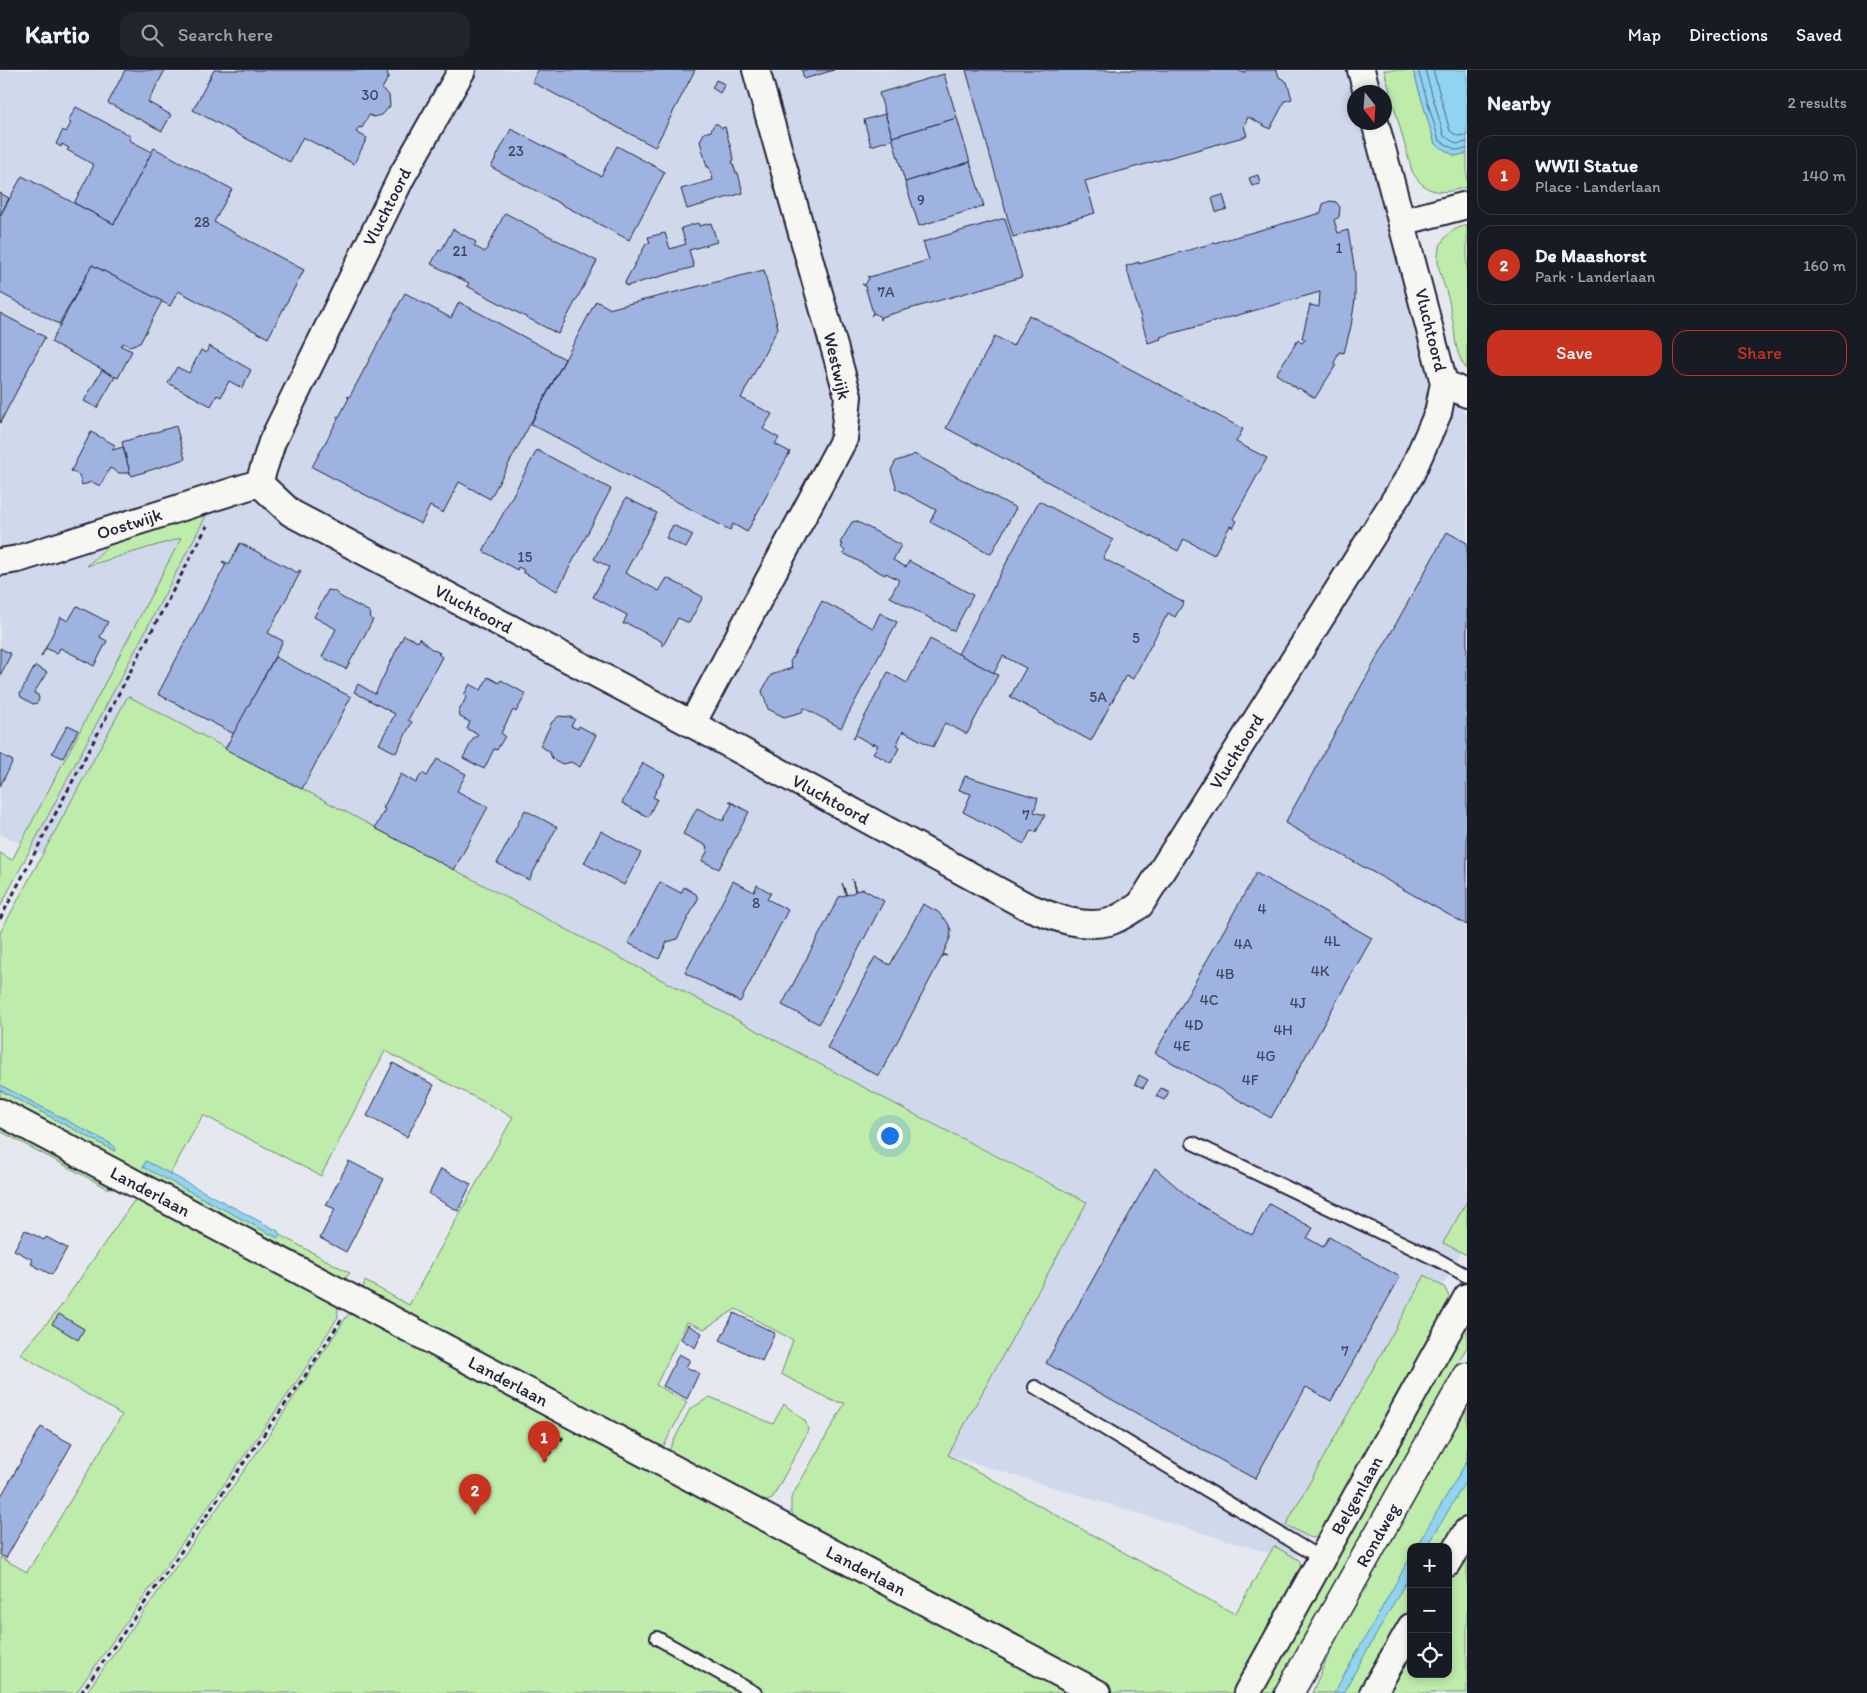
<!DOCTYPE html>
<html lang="en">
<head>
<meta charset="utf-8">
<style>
  body { margin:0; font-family:Itim,sans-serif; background:#20242c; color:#f1f3f6 }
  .controls { position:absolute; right:15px; bottom:15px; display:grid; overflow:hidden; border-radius:10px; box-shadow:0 2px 8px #0003 }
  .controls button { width:45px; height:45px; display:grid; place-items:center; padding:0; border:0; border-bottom:1px solid #363941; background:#171b24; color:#f1f3f6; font:25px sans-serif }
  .compass { position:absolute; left:1347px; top:15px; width:45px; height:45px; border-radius:50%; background:#171b24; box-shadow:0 2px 8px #0003; rotate:163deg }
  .you { position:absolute; left:889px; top:1065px; width:18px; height:18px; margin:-12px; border:4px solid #fff; border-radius:50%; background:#1a73e8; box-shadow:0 0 0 8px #1a73e833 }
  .badge { display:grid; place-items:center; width:32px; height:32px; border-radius:50%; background:#c8321e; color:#fff; font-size:16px; font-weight:700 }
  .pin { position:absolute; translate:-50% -41px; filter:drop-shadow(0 1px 2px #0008) }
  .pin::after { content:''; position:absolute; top:26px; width:18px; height:15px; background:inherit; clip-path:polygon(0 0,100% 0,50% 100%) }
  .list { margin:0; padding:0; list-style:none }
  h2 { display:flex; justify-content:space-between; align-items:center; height:65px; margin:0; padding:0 20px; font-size:21px }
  h2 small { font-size:16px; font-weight:400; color:#9ea1a6 }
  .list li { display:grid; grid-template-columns:32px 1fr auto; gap:15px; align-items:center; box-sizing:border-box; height:80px; margin:0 10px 10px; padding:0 10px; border:1px solid #363941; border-radius:15px }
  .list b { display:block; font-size:19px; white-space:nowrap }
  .list p { margin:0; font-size:16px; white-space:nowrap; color:#9ea1a6 }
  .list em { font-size:16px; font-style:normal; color:#9ea1a6 }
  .actions { display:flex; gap:10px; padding:15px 20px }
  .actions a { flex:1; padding:11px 0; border:1px solid #c8321e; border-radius:15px; text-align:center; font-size:18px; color:#c8321e }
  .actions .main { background:#c8321e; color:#fff }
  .icon { flex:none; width:28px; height:28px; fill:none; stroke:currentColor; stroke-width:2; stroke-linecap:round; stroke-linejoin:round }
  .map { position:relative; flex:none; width:1467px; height:1623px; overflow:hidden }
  header { display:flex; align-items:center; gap:30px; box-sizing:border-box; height:70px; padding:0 25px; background:#171b24; border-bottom:1px solid #363941 }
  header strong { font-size:24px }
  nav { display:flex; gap:28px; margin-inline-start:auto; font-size:18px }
  .search { width:350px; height:45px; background:#20242c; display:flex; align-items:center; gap:12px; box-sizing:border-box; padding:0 18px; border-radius:15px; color:#9ea1a6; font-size:19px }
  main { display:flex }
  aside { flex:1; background:#171b24 }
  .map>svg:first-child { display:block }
  .built { fill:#d0d9eb }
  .green { fill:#beecaa; stroke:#708772; fill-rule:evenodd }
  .water { fill:#90d4f1; stroke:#648da8 }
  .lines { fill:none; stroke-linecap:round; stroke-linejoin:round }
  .shore { stroke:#4e6984; stroke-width:1 }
  .building { fill:#9fb3e1; stroke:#22223b }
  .service-casing { stroke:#22223b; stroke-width:16 }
  .minor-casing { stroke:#22223b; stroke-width:30 }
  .primary-casing { stroke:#22223b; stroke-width:31 }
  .path { stroke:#22223b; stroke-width:3; stroke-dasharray:5 4; stroke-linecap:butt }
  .service { stroke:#f6f6f2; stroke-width:12 }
  .minor { stroke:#f6f6f2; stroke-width:26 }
  .primary { stroke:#f6f6f2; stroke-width:28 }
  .labels { text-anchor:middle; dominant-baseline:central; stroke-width:4.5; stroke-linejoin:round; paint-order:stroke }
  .number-label { font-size:15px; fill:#414664 }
  .street-label { font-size:18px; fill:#22223b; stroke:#f6f6f2 }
</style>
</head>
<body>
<header>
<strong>Kartio</strong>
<div class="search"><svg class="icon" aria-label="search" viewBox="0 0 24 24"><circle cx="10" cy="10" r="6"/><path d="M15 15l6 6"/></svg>Search here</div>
<nav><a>Map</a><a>Directions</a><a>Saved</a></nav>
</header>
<main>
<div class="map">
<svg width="1467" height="1623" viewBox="0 0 1467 1623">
  <rect width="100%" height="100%" fill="#e5e9ef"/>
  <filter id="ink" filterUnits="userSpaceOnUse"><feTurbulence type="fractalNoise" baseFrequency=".02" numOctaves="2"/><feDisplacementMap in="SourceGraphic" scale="10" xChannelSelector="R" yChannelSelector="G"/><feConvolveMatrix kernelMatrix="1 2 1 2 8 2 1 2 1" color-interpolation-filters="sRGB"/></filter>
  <g filter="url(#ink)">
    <path class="built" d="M0,0h1367l-13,22v30l27,1 82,289 4,3v826l-173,320 -346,-106 136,-256 -902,-454 -108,124 -74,-35z"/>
    <g class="green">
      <path d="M1384,0h29l22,74 20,12 12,-3v34c-25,7 -41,9 -55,-16z"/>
      <path d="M1467,155v145c-5,-6 -8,-14 -10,-21 -3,-10 -2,-21 -5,-31 -1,-9 -3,-18 -6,-27 -4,-14 -11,-27 -7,-42 4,-13 15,-21 28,-24z"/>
      <path d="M208,442l-208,395v-54l12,7 169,-322 -94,28 25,-24z"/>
      <path d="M128,626l782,416 177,90 -139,253 287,159 39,-68 25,14 4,9 -66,124h-125l-313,-165 -8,-17v-13l54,-95 -12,-2 -52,-27 12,-34 -57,-31 -32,20 -17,-7 -31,63 31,17 -26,49 -300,-157 4,-13 44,24 104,-188 -128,-66 -64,125 -118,-61 -33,59 -24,-12 -2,4 134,72 2,-3 70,38 -10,11 -340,-179v-15l115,61v-4l-4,-3 -111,-59v-152z"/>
      <path d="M0,1049l109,65v5l-109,-58z"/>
      <path d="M148,1128l189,99 1,20 -40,63 -222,313h-76v-136l27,15 95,-157 -102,-61 39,-45 74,-107z"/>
      <path d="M1467,1131v54l-24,-12z"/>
      <path d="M1425,1205l20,13 6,13 -129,235 -11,2 -25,-13z"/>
      <path d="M358,1239l727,384h-999l179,-252 82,-125 3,-3z"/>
      <path d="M1467,1249v28l-194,346h-15z"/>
      <path d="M710,1327l63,27 11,-20 21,17 3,8 -2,6 -34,64 -11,4 -93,-51 22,-43z"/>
      <path d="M1467,1339v284h-155l33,-76zM1411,1477h37v127h-37z"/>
    </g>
    <g class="water">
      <path d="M1413,0h54v83l-12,3 -20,-12z"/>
      <path d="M0,1015l111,59 4,3v4l-115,-61z"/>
      <path d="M146,1091l132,70 2,4 -2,3 -135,-71z"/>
      <path d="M1467,1391v18l-40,68h-11z"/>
      <path d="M1411,1486v17l-68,120h-9z"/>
    </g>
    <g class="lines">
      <g class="shore">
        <path d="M1418,0l21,70 17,10 11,-1"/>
        <path d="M1425,0l19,66 13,8 10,-2"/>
        <path d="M1433,0l17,61 8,5 9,-1"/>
      </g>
    </g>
    <g class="building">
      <path d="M125,0h40l-17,32 23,13 -9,16 -54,-28z"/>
      <path d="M214,0h175l-2,4 2,2 -7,13 7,6 1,11 -8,9 -8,2 -5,-2 -7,13 -3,-1 -3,5 11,6 -13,26 -51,-27 -13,25 -97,-52z"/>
      <path d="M538,0h157l-40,77 -123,-65z"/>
      <path d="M802,0h32l-30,9z"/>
      <path d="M966,0h272l6,3 2,-3h31l2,7 8,5 5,17 -7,2 -15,28 -22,-12 -4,9 3,10 -162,45 10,32 -82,24z"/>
      <path d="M944,4l13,44 -65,19 -13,-44z"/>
      <path d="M716,10l9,4 -5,9 -8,-5z"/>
      <path d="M76,37l55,29 -2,4 23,12 -38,72 -40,-21 20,-38 -27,-15 2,-2 -7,-4 -1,3 -5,-3 7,-14 3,2 5,-9 -3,-2z"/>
      <path d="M885,44l8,25 -22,7 -7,-26z"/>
      <path d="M957,48l13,44 -65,20 -13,-45z"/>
      <path d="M715,54h3l4,4 3,-1 9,33 -2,1 4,12h2l5,20 -56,16 -6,-20 32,-9 -4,-13h-2l-7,-26 4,-8 7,-2 2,-5z"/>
      <path d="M511,59l90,47 16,-30 48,26 -36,68 -138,-73z"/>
      <path d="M154,78l78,41 -18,33 90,48 -36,68 -90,-47 -8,15 -78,-41 -33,59 -59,-31v-77l22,-40 92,48z"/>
      <path d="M970,92l14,44 -65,20 -14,-44z"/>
      <path d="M1258,105l2,9 -8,2 -3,-8z"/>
      <path d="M0,123l9,5 -9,18z"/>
      <path d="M1223,125l4,14 -11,3 -4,-14z"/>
      <path d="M1330,131l6,1 4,5 -1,10 -5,3 4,13 10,-3 7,42v27l-4,27 -7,27 -5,-1 -5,11 2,2 -21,33 -16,-10 -1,1 -22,-15 22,-34 4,3 4,-4 -4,-1 8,-33 9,2 1,-15 -160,45 1,2 -13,4 -22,-77 13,-4v2l182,-51 2,-9z"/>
      <path d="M505,143l92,48 -39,73 -91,-48 2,-3 -38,-19 8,-14 2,1 12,-22 23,13 -2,4 11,6z"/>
      <path d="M1005,148l17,59 -141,40 -1,3v-3l-6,-4 -3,3 2,-3 -8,-27 -3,-2 3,1 4,-7 -2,-2 2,1 60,-17 -6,-18z"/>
      <path d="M698,153l1,3 12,-3 6,19 -28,8 5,17 -68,19 -1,-4 21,-38 4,-1 -2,-6 17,-4 5,16 16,-5 -5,-16z"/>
      <path d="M92,195l70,36 -22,42 -11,3 -6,-3 -2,3 11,5 -14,27 -67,-36z"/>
      <path d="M764,200l14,58 -37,70 31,16 -9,15 16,9 -4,6 15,8 -43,80 -14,-8 -3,6 -199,-106 65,-123 15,8 1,-1z"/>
      <path d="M405,223l46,25 8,-16 106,57 -75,140 -31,-17 -16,31 -13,-7 -9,18 -109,-57 26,-48 -1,-3 2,1 10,-19 -2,-1 3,-1z"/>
      <path d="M0,243l45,24 -45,86z"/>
      <path d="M1029,245l214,114 -7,13 31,16 -34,61 4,2 -4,7 -3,-2 -16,29 -30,-16 -6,12 -232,-123 49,-92 18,10z"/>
      <path d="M209,276l42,24 -9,18 -13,-7 -8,16 -4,-2 -6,11 -43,-23 9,-16 12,6 12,-23 5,3z"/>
      <path d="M102,300l13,7 -18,31 -13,-7z"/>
      <path d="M176,356l9,33 -53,17 -2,-3 -8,-31z"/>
      <path d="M91,362l24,13 -3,5 11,-3 7,26h-11l-9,-5 -10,18 -8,-4 -10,3 -3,-10 -8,-4z"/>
      <path d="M537,380l74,39 -54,102 -34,-19 1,-2 -6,-3 -1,3 -34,-19z"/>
      <path d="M914,384l102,54 -25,46 -61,-32 6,-12 -41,-22 1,-2 -5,-16 5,-9 16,-5z"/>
      <path d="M626,428l31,15 -32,60 34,18 8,-13 36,19 -14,26 -11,-5 -15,28 -2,-5 -33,-17h-5l4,-9 -34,-18 16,-30 -15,-8z"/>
      <path d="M1039,431l74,39 -10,18 81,44 -9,15 -7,-4 -35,66 -7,-4 -35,66 -81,-44 16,-29 -23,-12 -9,17 -36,-19z"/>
      <path d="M856,451l45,24 -8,15 13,7 3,-6 64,34 -19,36 -64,-34 9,-17 -13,-7 -1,2 -42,-22 2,-2 -4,-4 2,-2 -3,-2 12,-21z"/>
      <path d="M673,455l20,10 -7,13 -20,-10z"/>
      <path d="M1447,462l20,11v382l-182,-102z"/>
      <path d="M240,473l58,30 1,-3 2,1 -33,62 15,8 -49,93 -76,-40 68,-130 -4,-2 1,-1 6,3z"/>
      <path d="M328,520l6,1 7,6 29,15 1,7 2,1 -27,49 -24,-12 14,-28 -22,-12z"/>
      <path d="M822,531l51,27 7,-15 17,9 -56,106 -37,-20 -2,4 -18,5 -16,-8 -6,-18 9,-16 21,-7 -2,-6z"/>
      <path d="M77,536l31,16 -8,15 7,4 -13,25 -15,-8 -1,1v-2l-18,-9 -3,6 -11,-6 -5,9 20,-40 7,4z"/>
      <path d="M404,565l14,7 1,-4 11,10 10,5 -2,1 4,3 -34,63 4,2 -16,31 -17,-9 16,-30 -41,-22 4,-8 17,10z"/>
      <path d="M930,569l68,36 -31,59 -22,-11 -12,24 -30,-16 -7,15 3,2 -8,15 -18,-10 5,-8 -5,-2v2l-18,-10 -2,4 35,-67 19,11z"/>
      <path d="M0,578l11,6 -11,22z"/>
      <path d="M275,587l76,40 -49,92 -77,-40z"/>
      <path d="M35,596l12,6 -13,21 4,2 1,4 -2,4 -4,1 -12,-7 -1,-3z"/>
      <path d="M488,607l11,6 2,-3 25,14 -10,18 -3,-2 -12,23 4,3 -8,14 -3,-1 -10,20 -21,-11 11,-21h2l2,-3 -11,-5 3,-7 -10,-5 -1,-6 8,-15 -3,-1 6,-11 11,6z"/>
      <path d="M559,646l11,1 5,2 -4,7 7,3 1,-3 17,9 -16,32 -9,-5 -7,2 -8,-2 -4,-4 -3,-7 -9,-5 12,-24z"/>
      <path d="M68,655l10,5 -15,28 -11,-5z"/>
      <path d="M0,684l13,7 -13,25z"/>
      <path d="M437,689l29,15 -9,17 31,16 -34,63 -79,-42 10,-19 -2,-1 18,-34 15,9 6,-10 5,3z"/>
      <path d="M643,693l22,12 -12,22 4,2 -9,18 -26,-14z"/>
      <path d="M965,706l73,22 -4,14 11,3 -9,17 -5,-2 -7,14 -61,-32 8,-18 -12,-4z"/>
      <path d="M729,731l20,11 -30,57 -17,-8 6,-11 -2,-1 1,-3 -24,-12 14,-26 26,13 9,-17z"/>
      <path d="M525,740l32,17 -28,53 -32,-17z"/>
      <path d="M601,761l40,22 -17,32 -40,-22z"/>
      <path d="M1256,803l116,65 -101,180 -116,-65z"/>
      <path d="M852,809l4,12 7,-2 21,12 -65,123 -37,-19 57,-108 7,-2 -4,-12 5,12 8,-3z"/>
      <path d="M733,811l21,11 3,-7 14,8 -4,6 21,11 -48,92 -55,-29z"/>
      <path d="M660,812l21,11 3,-6 12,7 2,5 -21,40 -10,3 -8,17 -31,-16z"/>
      <path d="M923,834l15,8 10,11 3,7 -1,8 -7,16 4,2 -4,-1 -64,121 -52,-28 48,-91 15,8z"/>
      <path d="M393,993l41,22 -27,52 -40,-21z"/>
      <path d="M1139,1005l9,5 -5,8 -8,-4z"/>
      <path d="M1161,1018l8,4 -5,8 -8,-4z"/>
      <path d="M349,1091l35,18 -38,73 -26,-14 15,-29 -9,-4z"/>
      <path d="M1155,1098l38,33 59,34 17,-31 44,24 -6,10 16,9 6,-10 71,40 -69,124 -25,-14 -51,92 -209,-116z"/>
      <path d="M441,1099l30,15 -13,27 -29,-17z"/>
      <path d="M25,1160l19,10 2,-3 21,11 -15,27 -21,-11 2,-4 -19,-10z"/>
      <path d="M734,1243l41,20 -13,28 -42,-21z"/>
      <path d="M59,1244l25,15 -6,11 -26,-16z"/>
      <path d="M688,1255l14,8 -7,15 -14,-9z"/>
      <path d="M679,1284l11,6 -4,7 13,6 -12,26 -24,-13z"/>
      <path d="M41,1357l31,17 -66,114 -6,-3v-57z"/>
    </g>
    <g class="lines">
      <g class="service-casing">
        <g id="service">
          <path d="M1193,1073l247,118 27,15"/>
          <path d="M1035,1317l287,172"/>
          <path d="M657,1568l98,55"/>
        </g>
      </g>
      <g class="minor-casing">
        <g id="minor">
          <path id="s1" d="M462,0l-60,106 -130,266 -13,41 32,30 401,211 334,182c26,10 54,23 83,16 10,-3 21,-11 31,-17l271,-431 27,-61 6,-30 -69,-261"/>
          <path d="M1361,0l6,22"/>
          <path d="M1402,152l65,-17"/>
          <path d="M1444,313l23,11"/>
          <path id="s2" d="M0,492l18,-3 241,-76"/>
          <path d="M692,654l152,-285 4,-43 -92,-326"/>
          <path id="s3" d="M0,1042l1097,581"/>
          <path d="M1448,1493l19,-32"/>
          <path id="s4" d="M1247,1623l220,-396"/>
          <path d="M1373,1623l38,-66"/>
        </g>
      </g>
      <g class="primary-casing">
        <g id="primary">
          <path id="s5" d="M1289,1623l178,-316"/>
        </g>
      </g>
      <g class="path">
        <path d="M0,849l207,-393"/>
        <path d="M544,1392l19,-25"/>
        <path d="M81,1623l222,-314 38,-59"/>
      </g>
      <use href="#service" class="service"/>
      <use href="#minor" class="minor"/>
      <use href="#primary" class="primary"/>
    </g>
  </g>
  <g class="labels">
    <g class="number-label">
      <text x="370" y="25">30</text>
      <text x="516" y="81">23</text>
      <text x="921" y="130">9</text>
      <text x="202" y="152">28</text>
      <text x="1339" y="178">1</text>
      <text x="460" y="181">21</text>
      <text x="886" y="222">7A</text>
      <text x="525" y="487">15</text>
      <text x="1136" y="568">5</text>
      <text x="1098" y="627">5A</text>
      <text x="1026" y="745">7</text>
      <text x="756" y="833">8</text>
      <text x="1262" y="839">4</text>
      <text x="1332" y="871">4L</text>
      <text x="1243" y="874">4A</text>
      <text x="1320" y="901">4K</text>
      <text x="1225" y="904">4B</text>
      <text x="1209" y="930">4C</text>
      <text x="1298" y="933">4J</text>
      <text x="1194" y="955">4D</text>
      <text x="1283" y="960">4H</text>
      <text x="1182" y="976">4E</text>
      <text x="1266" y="986">4G</text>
      <text x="1250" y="1010">4F</text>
      <text x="1345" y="1281">7</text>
    </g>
    <g class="street-label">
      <text transform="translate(387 137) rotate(-63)">Vluchtoord</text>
      <text transform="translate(1431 260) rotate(76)">Vluchtoord</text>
      <text transform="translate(837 296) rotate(77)">Westwijk</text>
      <text stroke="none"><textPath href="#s2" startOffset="135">Oostwijk</textPath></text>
      <text stroke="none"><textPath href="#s1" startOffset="711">Vluchtoord</textPath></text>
      <text stroke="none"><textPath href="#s1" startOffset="1641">Vluchtoord</textPath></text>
      <text stroke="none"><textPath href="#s1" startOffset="1116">Vluchtoord</textPath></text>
      <text stroke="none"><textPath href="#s3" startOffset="170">Landerlaan</textPath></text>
      <text stroke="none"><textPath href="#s3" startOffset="575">Landerlaan</textPath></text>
      <text stroke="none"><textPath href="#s4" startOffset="226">Belgenlaan</textPath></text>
      <text stroke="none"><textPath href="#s5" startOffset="181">Rondweg</textPath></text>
      <text stroke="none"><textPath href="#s3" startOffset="980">Landerlaan</textPath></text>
    </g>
  </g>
</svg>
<div class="controls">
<button>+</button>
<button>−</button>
<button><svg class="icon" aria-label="locate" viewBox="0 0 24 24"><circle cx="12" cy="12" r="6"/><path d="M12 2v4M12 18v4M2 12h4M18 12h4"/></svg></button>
</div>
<svg class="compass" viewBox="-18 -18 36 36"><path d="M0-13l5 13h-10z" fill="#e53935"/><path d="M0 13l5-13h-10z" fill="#9ea1a6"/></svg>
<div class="you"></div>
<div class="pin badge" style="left:544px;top:1392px">1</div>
<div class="pin badge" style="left:475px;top:1445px">2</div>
</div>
<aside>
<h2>Nearby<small>2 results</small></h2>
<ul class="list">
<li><span class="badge">1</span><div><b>WWII Statue</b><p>Place · Landerlaan</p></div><em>140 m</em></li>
<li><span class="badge">2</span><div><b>De Maashorst</b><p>Park · Landerlaan</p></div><em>160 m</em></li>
</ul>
<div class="actions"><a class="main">Save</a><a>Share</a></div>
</aside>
</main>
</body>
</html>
